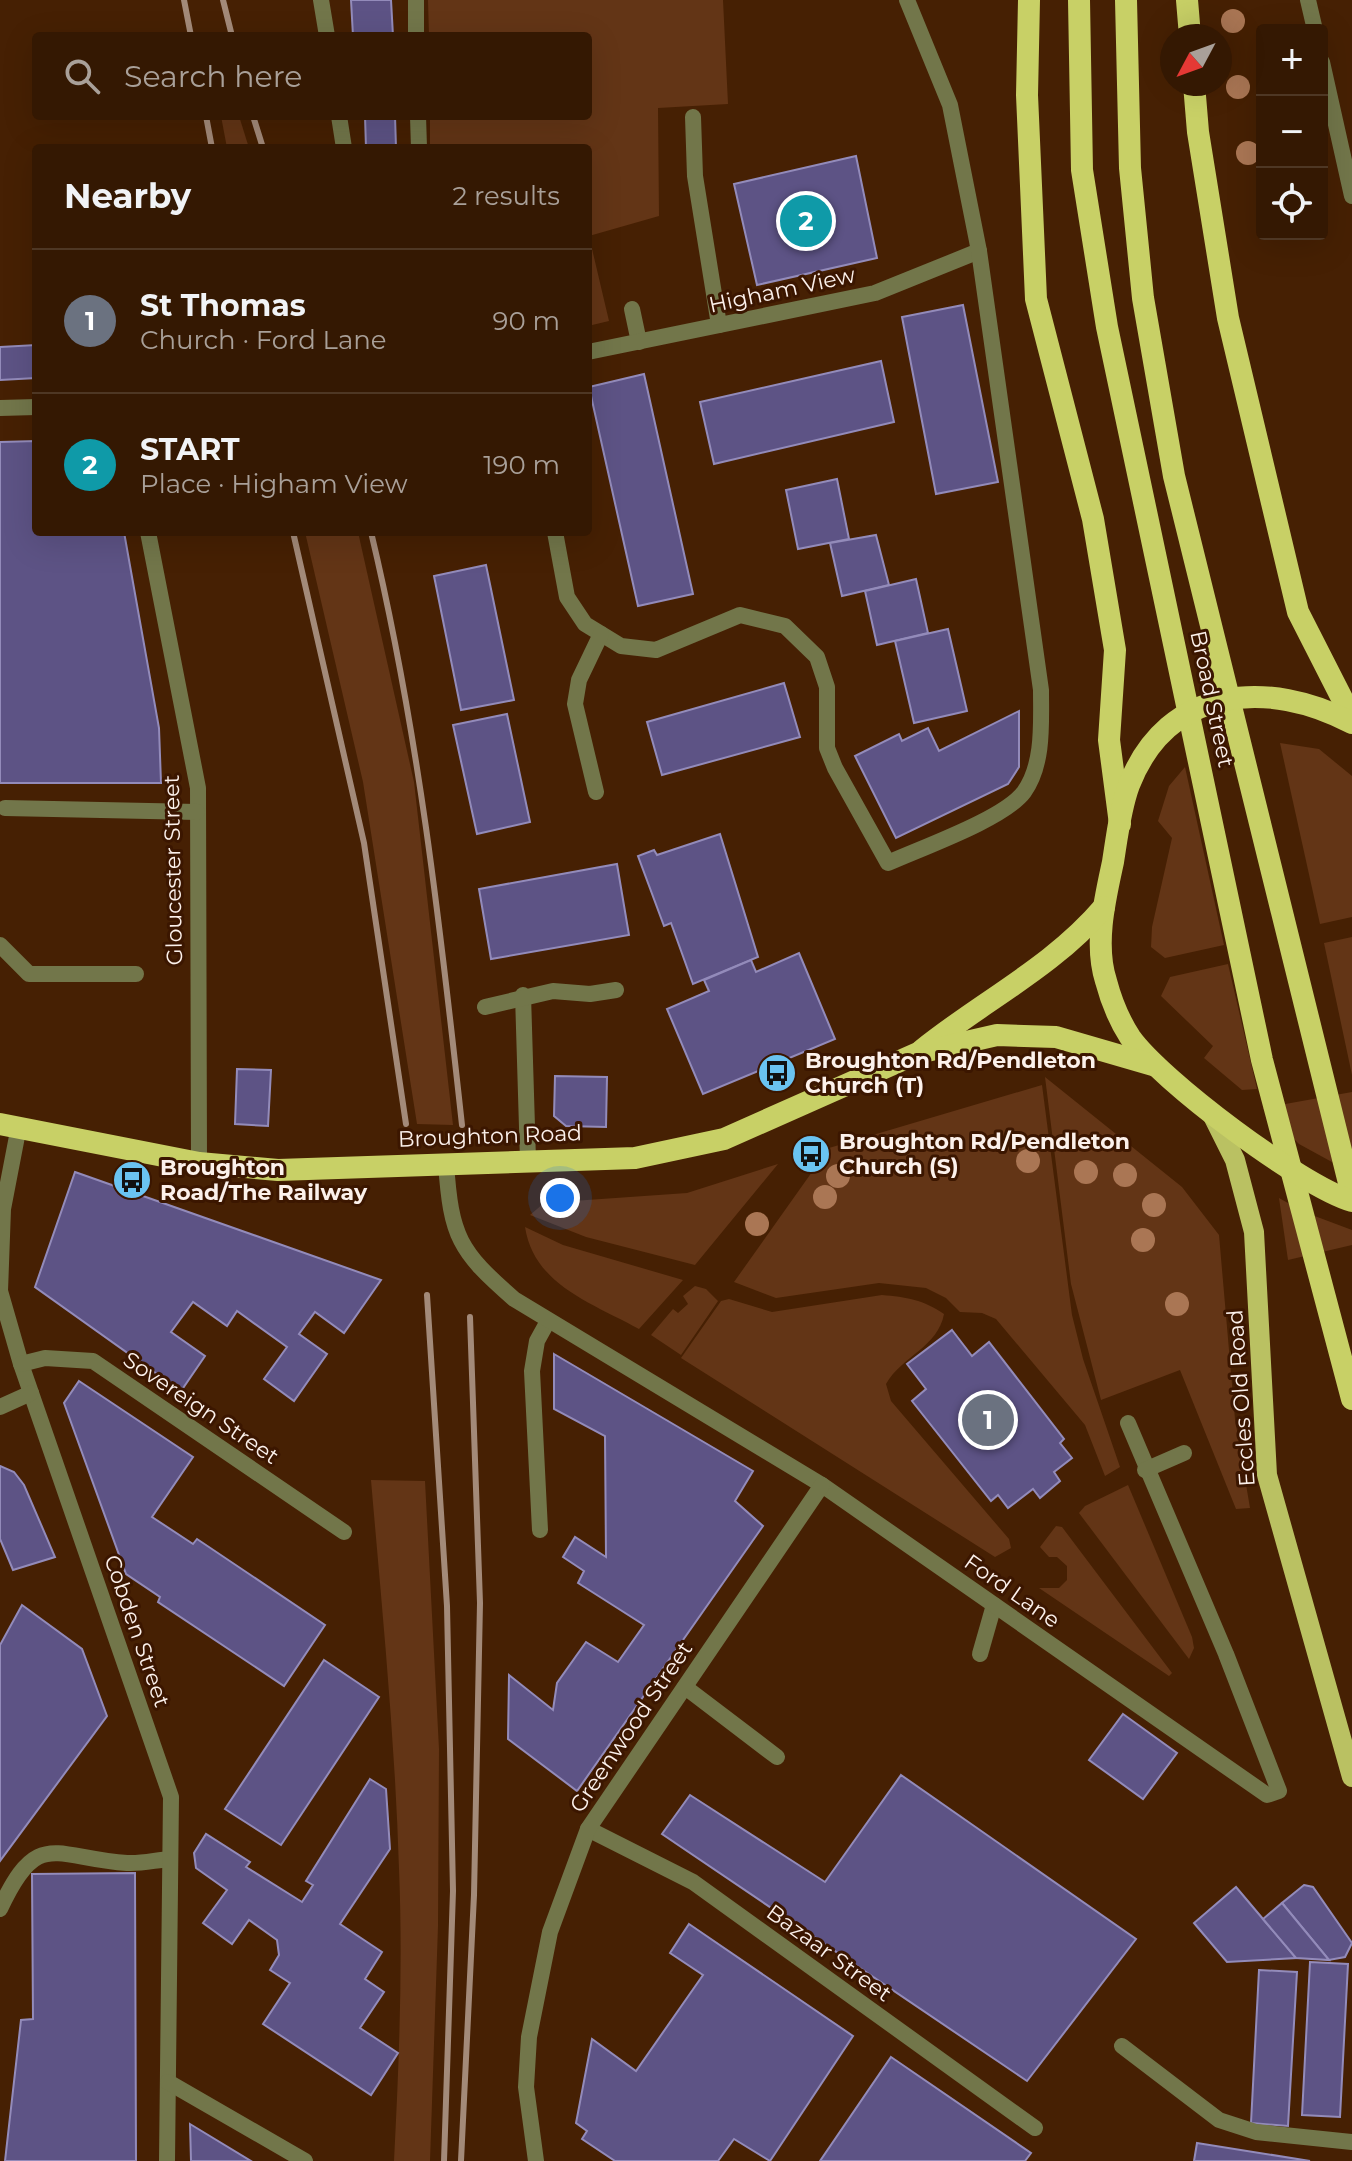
<!DOCTYPE html>
<html lang="en">
<head>
<meta charset="utf-8">
<style>
  body { margin:0; font-family:Montserrat,sans-serif; background:#3f2511; color:#f1f3f6 }
  .controls { position:absolute; right:24px; top:24px; display:grid; overflow:hidden; border-radius:8px; box-shadow:0 8px 32px #0002 }
  .controls button { width:72px; height:72px; display:grid; place-items:center; padding:0; border:0; border-bottom:2px solid #4e3724; background:#341802; color:#f1f3f6; font:40px sans-serif }
  .compass { position:absolute; left:1160px; top:24px; width:72px; height:72px; border-radius:50%; background:#341802; box-shadow:0 8px 32px #0002; rotate:229deg }
  .you { position:absolute; left:560px; top:1198px; width:28px; height:28px; margin:-20px; border:6px solid #fff; border-radius:50%; background:#1a73e8; box-shadow:0 0 0 12px #1a73e833 }
  .badge { display:grid; place-items:center; width:52px; height:52px; border-radius:50%; background:#0f766e; color:#fff; font-size:26px; font-weight:700 }
  .pin { position:absolute; translate:-50% -50%; border:4px solid #fff; box-shadow:0 2px 8px #0006 }
  .list { margin:0; padding:0; list-style:none }
  h2 { display:flex; justify-content:space-between; align-items:center; height:104px; margin:0; padding:0 32px; font-size:34px }
  h2 small { font-size:26px; font-weight:400; color:#a9a099 }
  .list li { display:grid; grid-template-columns:52px 1fr auto; gap:24px; align-items:center; box-sizing:border-box; height:144px; padding:0 32px; border-top:2px solid #4e3724 }
  .list b { display:block; font-size:30px; white-space:nowrap }
  .list p { margin:0; font-size:26px; white-space:nowrap; color:#a9a099 }
  .list em { font-size:26px; font-style:normal; color:#a9a099 }
  .icon { flex:none; width:44px; height:44px; fill:none; stroke:currentColor; stroke-width:2; stroke-linecap:round; stroke-linejoin:round }
  .map { position:relative; flex:none; width:1352px; height:2161px; overflow:hidden }
  .search { position:absolute; background:#341802; box-shadow:0 8px 32px #0002; left:32px; top:32px; width:560px; height:88px; display:flex; align-items:center; gap:20px; box-sizing:border-box; padding:0 28px; border-radius:8px; color:#a9a099; font-size:30px }
  .panel { position:absolute; background:#341802; box-shadow:0 8px 32px #0002; left:32px; top:144px; width:560px; height:392px; border-radius:8px }
  .map>svg:first-child { display:block }
  .green { fill:#633516 }
  .building { fill:#5d5385; stroke:#938bba; stroke-width:2 }
  .lines { fill:none; stroke-linecap:round; stroke-linejoin:round }
  .service { stroke:#72764a; stroke-width:16 }
  .minor { stroke:#72764a; stroke-width:16 }
  .primary { stroke:#bac162; stroke-width:20 }
  .trunk { stroke:#c8d066; stroke-width:22 }
  .rail { stroke:#a38a79; stroke-width:6 }
  .tree { fill:#aa7654 }
  .labels { text-anchor:middle; dominant-baseline:central; stroke-width:6; stroke-linejoin:round; paint-order:stroke }
  .street-label { font-size:22px; fill:#fcf1eb; stroke:#3b1600 }
  .poi-label { font-size:22px; font-weight:bold; fill:#fcf1eb; stroke:#3b1600; text-anchor:start }
</style>
</head>
<body>
<div class="map">
<svg width="1352" height="2161" viewBox="0 0 1352 2161">
  <rect width="100%" height="100%" fill="#462003"/>
  <g class="green">
    <path d="M428,0h295l5,104 -70,4 1,108 -70,20 20,85 -21,5v-178h-158v-32h158v-80h-159z"/>
    <path d="M221,116h18l10,32h-22z"/>
    <path d="M305,532h53l56,250 39,343 -36,-1 -54,-342z"/>
    <path d="M1280,743l39,6 33,27v141l-32,7z"/>
    <path d="M1185,767l39,178 -59,13 -14,-11 1,-20 20,-89 -14,-17 11,-35z"/>
    <path d="M1352,937v138l-28,-132z"/>
    <path d="M1228,964l29,125 -15,1 -38,-32 9,-12 -52,-50 9,-19z"/>
    <path d="M1045,1077l137,110 37,48 16,184 15,89 -14,1 -56,-139 -79,30 -30,-116z"/>
    <path d="M1042,1085l30,230 11,44 37,108 -15,9 -20,-51 -89,-106 -14,-6 -22,-1 -14,-14 -20,-10 -47,-5 -103,15 -42,-16 95,-134z"/>
    <path d="M1352,1092v81l-53,-29 -36,-36z"/>
    <path d="M778,1164l-83,101 -109,-28 -56,-22 14,-12 143,-10z"/>
    <path d="M1279,1198l25,14 48,18v15l-64,15z"/>
    <path d="M525,1227l38,18 120,35 -44,49c-47,-26 -105,-44 -114,-102z"/>
    <path d="M695,1286l11,3 12,12 -37,54 -30,-20 22,-26 5,4 10,-9 -5,-8z"/>
    <path d="M882,1295c24,2 42,5 62,19 -6,33 -42,42 -58,70l5,17 118,138 2,9 -16,9 -314,-199 40,-57 8,-2 43,13z"/>
    <path d="M371,1480l54,1 14,268 -1,177 -8,235h-36c5,-98 9,-195 5,-292 -4,-131 -17,-260 -28,-389z"/>
    <path d="M1128,1485l64,152 2,11 -5,11 -110,-146 6,-7z"/>
    <path d="M1056,1526l6,1 110,146 -3,3 -130,-88h20l8,-8v-14l-10,-9h-8l-9,-10z"/>
  </g>
  <g class="building">
    <path d="M351,0h40l2,36h-40z"/>
    <path d="M365,116h30l1,32h-30z"/>
    <path d="M856,156l21,102 -120,27 -23,-101z"/>
    <path d="M963,305l35,177 -62,12 -34,-177z"/>
    <path d="M36,345v33l-36,2v-33z"/>
    <path d="M881,361l13,61 -180,42 -14,-62z"/>
    <path d="M644,374l49,220 -55,12 -49,-219z"/>
    <path d="M36,441v91h88l35,196 2,55h-161v-341z"/>
    <path d="M837,479l12,60 -51,10 -12,-59z"/>
    <path d="M876,535l13,50 -47,11 -12,-53z"/>
    <path d="M486,565l28,135 -53,10 -27,-134z"/>
    <path d="M916,579l12,54 -51,12 -12,-54z"/>
    <path d="M948,629l19,82 -53,12 -19,-82z"/>
    <path d="M784,683l16,54 -138,38 -15,-53z"/>
    <path d="M1019,711v56l-11,17 -112,54 -41,-82 44,-22 3,7 26,-13 11,23z"/>
    <path d="M507,714l23,108 -53,12 -24,-109z"/>
    <path d="M720,834l38,123 -65,27 -22,-61 -7,3 -26,-70 16,-6 3,5z"/>
    <path d="M617,864l12,71 -138,24 -12,-70z"/>
    <path d="M799,953l36,86 -132,55 -36,-85 42,-18 -5,-11 47,-20 5,12z"/>
    <path d="M237,1069l34,1 -3,56 -33,-2z"/>
    <path d="M555,1076l52,1 -1,50 -40,-1 -12,-10z"/>
    <path d="M75,1172l306,108 -37,53 -29,-21 -16,22 28,20 -33,47 -30,-22 23,-32 -50,-36 -10,15 -34,-24 -22,30 34,24 -24,35 -146,-104z"/>
    <path d="M952,1330l20,26 17,-14 75,97 -4,4 12,15 -18,14 6,9 -20,17 -7,-9 -25,19 -10,-13 -7,6 -79,-100 14,-12 -19,-25z"/>
    <path d="M554,1354l199,117 -18,30 28,25 -186,265 -69,-52 1,-64 44,35 4,-27 29,-41 32,20 26,-37 -66,-42 6,-12 -21,-14 12,-20 31,20 -1,-121 -51,-27z"/>
    <path d="M79,1381l114,76 -41,60 41,27 4,-5 128,86 -41,61 -126,-84 2,-5 -34,-23 -62,-171z"/>
    <path d="M0,1466l14,6 10,13 31,72 -42,13 -13,-31z"/>
    <path d="M22,1605l60,44 25,67 -107,145v-216z"/>
    <path d="M324,1660l55,37 -98,148 -56,-36z"/>
    <path d="M1123,1714l54,39 -34,46 -54,-39z"/>
    <path d="M901,1775l235,164 -109,142 -365,-247 28,-39 135,87z"/>
    <path d="M370,1779l16,10 4,60 -50,75 42,28 -17,27 19,13 -24,36 38,25 -27,42 -108,-71 27,-41 -20,-13 9,-15 -2,-15 -28,-20 -17,24 -29,-21 24,-33 -31,-22 -2,-15 12,-19 44,28 -4,5 56,35 11,-17 -7,-4z"/>
    <path d="M135,1873l1,288h-131l16,-141 12,-1 -1,-145z"/>
    <path d="M1304,1885l9,2 39,56 -7,14 -16,3 -47,-57z"/>
    <path d="M1236,1887l27,32 33,39 -69,4 -33,-39z"/>
    <path d="M1282,1903l47,57 -33,-2 -33,-39z"/>
    <path d="M689,1924l164,112 -83,125 -36,-22 -16,22h-103l-33,-22 5,-8 -11,-8 16,-84 44,32 67,-96 -33,-22z"/>
    <path d="M1310,1962l38,2 -8,153 -38,-2z"/>
    <path d="M1259,1970l38,2 -9,154 -37,-3z"/>
    <path d="M891,2057l140,96 -6,8h-205z"/>
    <path d="M190,2124l61,37h-60z"/>
    <path d="M1197,2143l113,18h-116z"/>
  </g>
  <g class="lines">
    <g class="service">
      <path d="M321,0l6,36"/>
      <path d="M339,116l5,32"/>
      <path d="M693,117l2,59 24,149"/>
      <path d="M540,1530l-8,-159 5,-30 11,-20"/>
      <path d="M980,1654l14,-49"/>
      <path d="M685,1687l92,70"/>
      <path d="M0,1909c38,-82 54,-51 127,-46 14,1 29,-3 43,-4"/>
      <path d="M1122,2046l97,74 37,12 96,10"/>
    </g>
    <g class="minor">
      <path d="M416,0v36"/>
      <path d="M1308,0l7,30"/>
      <path d="M1322,62l30,134"/>
      <path d="M418,116l1,32"/>
      <path d="M632,309l7,33"/>
      <path d="M588,352l287,-59 104,-42"/>
      <path d="M0,408l36,-1"/>
      <path d="M148,532l50,256 1,375"/>
      <path d="M555,532l12,65 18,27 36,22 35,4 84,-35 45,11 32,31 10,30v61l8,20 53,95c33,-15 116,-44 136,-71 20,-28 17,-69 17,-102l-62,-439 -29,-146 -43,-105"/>
      <path d="M596,792l-21,-88 4,-24 22,-46"/>
      <path d="M5,808l192,4"/>
      <path d="M0,945l29,29h107"/>
      <path d="M523,995l5,165"/>
      <path d="M485,1007l68,-16 37,3 26,-4"/>
      <path d="M19,1126l-16,83 -3,82 21,73 150,433 -4,364"/>
      <path d="M446,1163c5,74 13,88 68,136l308,186 445,310 12,-4 -53,-137 -98,-231"/>
      <path d="M21,1364l24,-6 48,3 251,171"/>
      <path d="M0,1407l31,-14"/>
      <path d="M1145,1470l39,-17"/>
      <path d="M588,1829l105,53 342,246"/>
      <path d="M168,2082l137,79"/>
      <path d="M536,2161l-10,-74 3,-50 21,-105 38,-103 234,-344"/>
    </g>
    <path class="primary" d="M1212,1114l23,46 19,72 13,243 85,302"/>
    <g class="trunk">
      <path d="M1029,0l-2,95 9,204 57,220 22,131 -6,90 11,84"/>
      <path d="M1079,0l3,170 25,157 155,733 90,339"/>
      <path d="M1126,0l4,168 13,130 31,178 178,719"/>
      <path d="M1187,0l3,36"/>
      <path d="M1194,84l4,48 30,186 70,294 54,106"/>
      <path d="M1352,723c-83,-44 -184,-38 -223,62 -9,24 -12,52 -16,77 -8,37 -19,82 -7,119 5,19 13,39 24,56 30,43 171,149 222,164"/>
      <path d="M922,1050c62,-50 130,-82 182,-143"/>
      <path d="M0,1124l199,39 79,7 357,-12 89,-19 194,-86 79,-18 59,2 100,29"/>
    </g>
    <g class="rail">
      <path d="M184,0l7,36"/>
      <path d="M223,0l9,36"/>
      <path d="M206,116l6,32"/>
      <path d="M253,116l10,32"/>
      <path d="M293,532l71,311 42,281"/>
      <path d="M371,532c47,197 69,392 91,593"/>
      <path d="M427,1295l20,311 6,285 -9,270"/>
      <path d="M461,2161l13,-266 6,-292 -10,-286"/>
    </g>
  </g>
  <g class="tree">
    <circle cx="1233" cy="21" r="12"/>
    <circle cx="1238" cy="87" r="12"/>
    <circle cx="1248" cy="153" r="12"/>
    <circle cx="1028" cy="1161" r="12"/>
    <circle cx="1086" cy="1172" r="12"/>
    <circle cx="1125" cy="1175" r="12"/>
    <circle cx="838" cy="1176" r="12"/>
    <circle cx="825" cy="1197" r="12"/>
    <circle cx="1154" cy="1205" r="12"/>
    <circle cx="757" cy="1224" r="12"/>
    <circle cx="1143" cy="1240" r="12"/>
    <circle cx="1177" cy="1304" r="12"/>
  </g>
  <defs>
    <g id="bus-disc" transform="scale(2)"><circle r="9.5" fill="#6ac3f1" stroke="#3b1600"/><path d="M-5-6H5V4H4V6H2V4H-2V6H-4V4H-5ZM-3.5-4V0h7V-4ZM-3.5 1.2v1.5H-2V1.2ZM2 1.2v1.5H3.5V1.2Z" fill="#111"/></g>
  </defs>
  <g fill-rule="evenodd">
    <use href="#bus-disc" x="777" y="1073"/>
    <use href="#bus-disc" x="811" y="1154"/>
    <use href="#bus-disc" x="132" y="1180"/>
  </g>
  <g class="labels">
    <g class="street-label">
      <text transform="translate(782 290) rotate(-12)">Higham View</text>
      <text transform="translate(1212 699) rotate(78)">Broad Street</text>
      <text transform="translate(173 870) rotate(-91)">Gloucester Street</text>
      <text transform="translate(490 1136) rotate(-2)">Broughton Road</text>
      <text transform="translate(1241 1398) rotate(-94)">Eccles Old Road</text>
      <text transform="translate(201 1408) rotate(34)">Sovereign Street</text>
      <text transform="translate(1012 1591) rotate(35)">Ford Lane</text>
      <text transform="translate(137 1631) rotate(71)">Cobden Street</text>
      <text transform="translate(631 1727) rotate(-56)">Greenwood Street</text>
      <text transform="translate(829 1953) rotate(36)">Bazaar Street</text>
    </g>
    <g class="poi-label">
      <text x="805" y="1060">Broughton Rd/Pendleton<tspan x="805" dy="25">Church (T)</tspan></text>
      <text x="839" y="1141">Broughton Rd/Pendleton<tspan x="839" dy="25">Church (S)</tspan></text>
      <text x="160" y="1167">Broughton<tspan x="160" dy="25">Road/The Railway</tspan></text>
    </g>
  </g>
</svg>
<div class="controls">
<button>+</button>
<button>−</button>
<button><svg class="icon" aria-label="locate" viewBox="0 0 24 24"><circle cx="12" cy="12" r="6"/><path d="M12 2v4M12 18v4M2 12h4M18 12h4"/></svg></button>
</div>
<svg class="compass" viewBox="-18 -18 36 36"><path d="M0-13l5 13h-10z" fill="#e53935"/><path d="M0 13l5-13h-10z" fill="#a9a099"/></svg>
<div class="you"></div>
<div class="pin badge" style="left:988px;top:1420px;background:#6b7280">1</div>
<div class="pin badge" style="left:806px;top:221px;background:#0f9aa8">2</div>
<div class="search"><svg class="icon" aria-label="search" viewBox="0 0 24 24"><circle cx="10" cy="10" r="6"/><path d="M15 15l6 6"/></svg>Search here</div>
<section class="panel">
<h2>Nearby<small>2 results</small></h2>
<ul class="list">
<li><span class="badge" style="background:#6b7280">1</span><div><b>St Thomas</b><p>Church · Ford Lane</p></div><em>90 m</em></li>
<li><span class="badge" style="background:#0f9aa8">2</span><div><b>START</b><p>Place · Higham View</p></div><em>190 m</em></li>
</ul>
</section>
</div>
</body>
</html>
